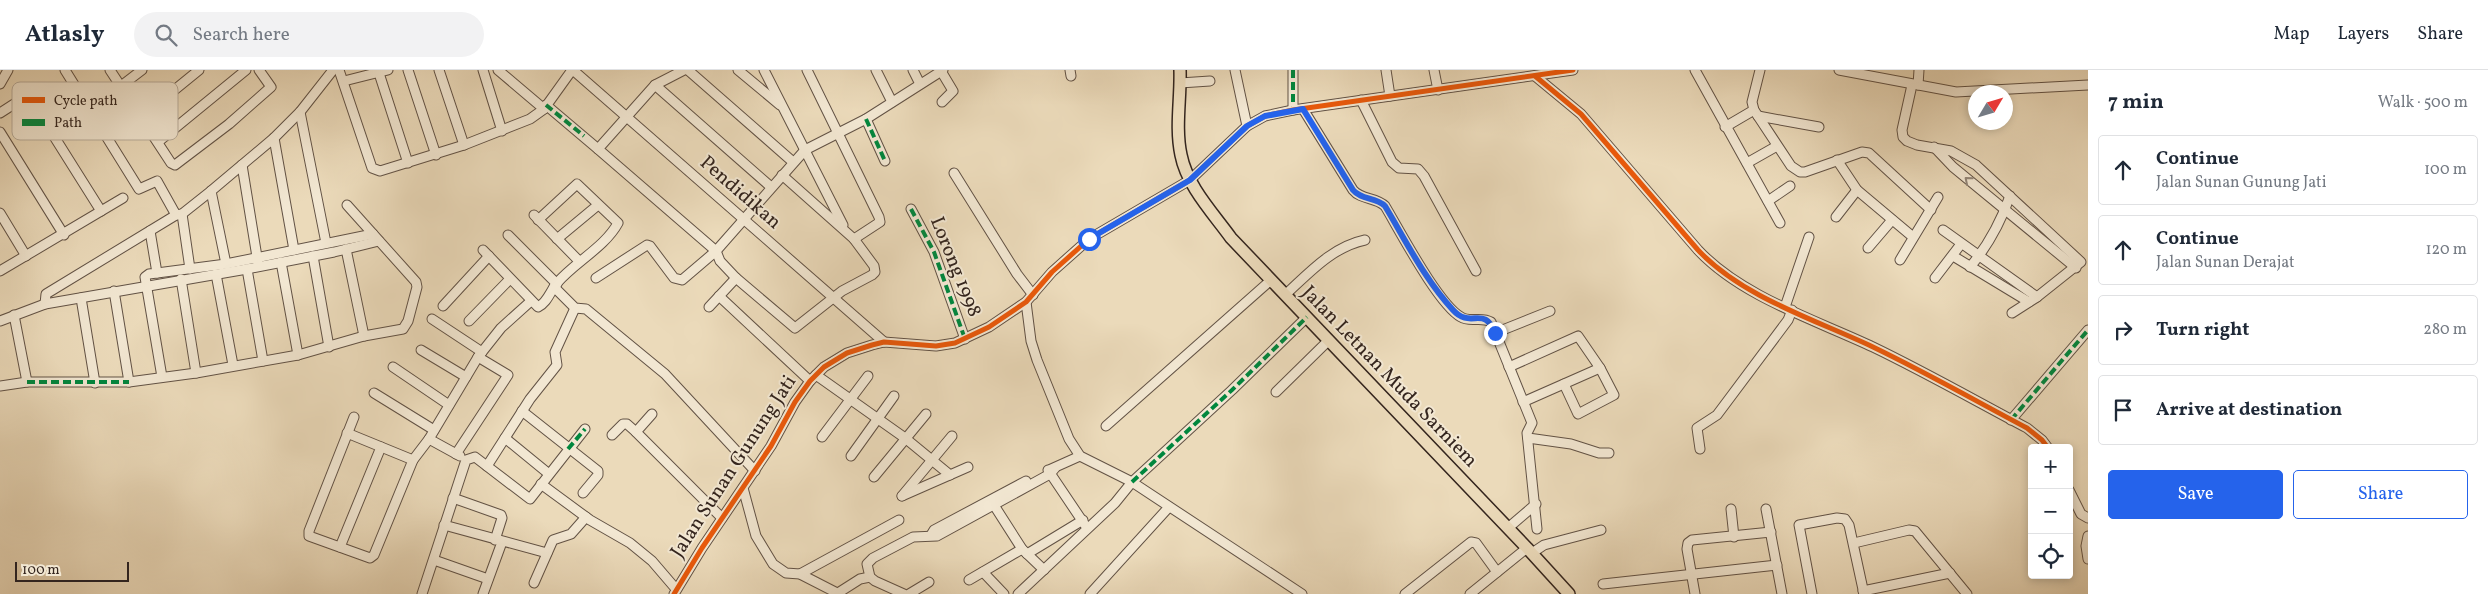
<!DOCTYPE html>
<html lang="en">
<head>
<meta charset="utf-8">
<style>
  body { margin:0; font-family:Vollkorn,serif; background:#f2f2f3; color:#1f2937 }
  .controls { position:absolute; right:15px; bottom:15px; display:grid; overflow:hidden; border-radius:5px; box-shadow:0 2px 8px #0003 }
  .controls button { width:45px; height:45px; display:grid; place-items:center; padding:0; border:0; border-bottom:1px solid #e0e1e3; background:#fff; color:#1f2937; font:25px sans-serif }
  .compass { position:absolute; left:1968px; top:15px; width:45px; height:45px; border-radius:50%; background:#fff; box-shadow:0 2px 8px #0003; rotate:52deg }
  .scale { position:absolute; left:15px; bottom:12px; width:114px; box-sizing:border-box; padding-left:5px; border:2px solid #34251e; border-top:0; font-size:14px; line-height:18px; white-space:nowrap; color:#34251e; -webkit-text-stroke:4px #f2e7d2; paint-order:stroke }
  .stop { position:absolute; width:15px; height:15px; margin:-11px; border:4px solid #2563eb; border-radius:50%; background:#fff }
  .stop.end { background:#2563eb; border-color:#fff; box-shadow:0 1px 5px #0008 }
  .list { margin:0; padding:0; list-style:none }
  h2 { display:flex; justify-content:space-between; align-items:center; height:65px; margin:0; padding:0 20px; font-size:21px }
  h2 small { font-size:16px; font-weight:400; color:#747a83 }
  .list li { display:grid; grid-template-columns:32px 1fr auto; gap:15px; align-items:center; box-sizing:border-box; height:70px; margin:0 10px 10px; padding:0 10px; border:1px solid #e0e1e3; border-radius:5px }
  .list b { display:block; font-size:19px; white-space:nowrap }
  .list p { margin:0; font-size:16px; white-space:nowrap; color:#747a83 }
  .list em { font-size:16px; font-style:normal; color:#747a83 }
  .actions { display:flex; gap:10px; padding:15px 20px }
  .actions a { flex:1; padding:11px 0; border:1px solid #2563eb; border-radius:5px; text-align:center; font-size:18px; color:#2563eb }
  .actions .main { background:#2563eb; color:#fff }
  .icon { flex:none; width:28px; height:28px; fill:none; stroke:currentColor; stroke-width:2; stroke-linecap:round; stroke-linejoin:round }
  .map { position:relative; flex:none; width:2088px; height:524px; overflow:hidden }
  header { display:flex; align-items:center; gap:30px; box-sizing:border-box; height:70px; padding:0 25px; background:#fff; border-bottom:1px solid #e0e1e3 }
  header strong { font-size:24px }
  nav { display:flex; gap:28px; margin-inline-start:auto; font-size:18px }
  .search { width:350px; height:45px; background:#f2f2f3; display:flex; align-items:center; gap:12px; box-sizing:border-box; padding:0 18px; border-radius:28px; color:#747a83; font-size:19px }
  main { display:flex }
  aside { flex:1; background:#fff }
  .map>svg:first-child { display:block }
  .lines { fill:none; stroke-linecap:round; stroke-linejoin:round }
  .minor-casing { stroke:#625245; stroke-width:11 }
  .major-casing { stroke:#34251e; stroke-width:14 }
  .minor { stroke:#f2e7d2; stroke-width:9 }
  .major { stroke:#ebdaba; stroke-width:11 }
  .quiet { stroke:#00873e; stroke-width:4; stroke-dasharray:8 4; stroke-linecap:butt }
  .cycleway-casing { stroke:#f2e7d2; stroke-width:8 }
  .cycleway { stroke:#e8590c; stroke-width:5 }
  .oneway { stroke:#938678 }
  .route { stroke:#2563eb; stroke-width:6 }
  .labels { text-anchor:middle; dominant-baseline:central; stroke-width:4; stroke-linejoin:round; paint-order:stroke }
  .street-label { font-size:20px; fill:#34251e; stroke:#f2e7d2 }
  .key { fill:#f2e7d2; stroke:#b9ad9c; stroke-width:1 }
  .key-label { font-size:14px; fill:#34251e }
</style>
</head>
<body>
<header>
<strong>Atlasly</strong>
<div class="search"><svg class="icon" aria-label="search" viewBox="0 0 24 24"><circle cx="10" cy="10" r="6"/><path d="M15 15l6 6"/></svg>Search here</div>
<nav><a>Map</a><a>Layers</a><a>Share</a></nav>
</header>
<main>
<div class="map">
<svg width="2088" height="524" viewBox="0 0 2088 524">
  <rect width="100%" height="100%" fill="#ebdaba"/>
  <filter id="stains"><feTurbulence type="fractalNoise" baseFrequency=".004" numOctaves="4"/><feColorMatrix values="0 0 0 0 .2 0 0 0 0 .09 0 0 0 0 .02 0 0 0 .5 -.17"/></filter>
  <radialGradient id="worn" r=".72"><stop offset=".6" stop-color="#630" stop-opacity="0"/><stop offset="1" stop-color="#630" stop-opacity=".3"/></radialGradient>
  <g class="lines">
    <g class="minor-casing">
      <g id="minor">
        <path d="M65,0l74,119 18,-8 19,34 6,-1 29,-23 63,-53 26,-26 33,-42"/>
        <path d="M110,0l61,93 4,2 54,-41 42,-37 -12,-17"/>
        <path d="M339,0l33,98 8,3 84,-26 66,-26 14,-10 28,-39"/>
        <path d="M378,0l30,93"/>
        <path d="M408,0l28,85"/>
        <path d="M439,0l25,75"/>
        <path d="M483,0l19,61"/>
        <path d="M498,0l46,39"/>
        <path d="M573,0l311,272"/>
        <path d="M684,0l-29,15 -57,64 118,102 4,10 16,17 59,50 47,-37 30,-16 3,-3 -1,-6 -20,-27 -72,-64"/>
        <path d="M688,0l105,92"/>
        <path d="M738,0l42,35"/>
        <path d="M764,0l79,155"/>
        <path d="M807,0l72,147 1,5 -26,17"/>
        <path d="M876,0l16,32"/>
        <path d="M913,0l7,14"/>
        <path d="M1070,0l1,6"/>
        <path d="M1235,0l12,56"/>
        <path d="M1293,0v40"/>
        <path d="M1386,0l4,26"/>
        <path d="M1434,0l4,20"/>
        <path d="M1695,0l85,153"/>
        <path d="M1760,0l-8,32 2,8 37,56 9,6h5l57,-20 7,1 62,57"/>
        <path d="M1839,0l117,22 132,-7"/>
        <path d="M941,1l12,20 -11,11"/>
        <path d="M1535,6l46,38 117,136c44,47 118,70 175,97 52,25 103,54 154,81l15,12 6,8"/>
        <path d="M344,11l44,-11"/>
        <path d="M1180,13l30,-2"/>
        <path d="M0,14l8,-14"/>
        <path d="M655,15l116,102"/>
        <path d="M1912,15l-10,45 1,7 4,4 10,4 34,6 25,14 105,97 -44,35 -25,16"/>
        <path d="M1918,15l1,-15"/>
        <path d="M121,16l21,-16"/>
        <path d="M1361,30l31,62 7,6 19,1 6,7 52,95"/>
        <path d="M546,35l52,44"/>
        <path d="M1303,39l50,81c8,10 23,7 32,16 15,25 53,98 76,111 9,6 20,-1 30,5l41,101 -5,10 10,96"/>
        <path d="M300,42l26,131"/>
        <path d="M0,43l28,-18 73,116"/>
        <path d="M1758,46l61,11"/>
        <path d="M140,48l59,-48"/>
        <path d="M866,49l19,42"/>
        <path d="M1725,57l29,-17"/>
        <path d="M0,62l64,103"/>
        <path d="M274,68l20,112"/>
        <path d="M158,72l88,-72"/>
        <path d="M1934,77l19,20 123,101"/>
        <path d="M1837,90l20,30 56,47"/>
        <path d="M1747,93l30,-17"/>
        <path d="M242,95l16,98"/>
        <path d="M954,103l63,101 16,21"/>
        <path d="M211,121l15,73"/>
        <path d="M1768,131l22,-15"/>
        <path d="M911,139l23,43 31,87"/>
        <path d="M0,143l26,43"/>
        <path d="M182,144l8,55"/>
        <path d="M534,145l45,46"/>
        <path d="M1836,147l21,-27"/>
        <path d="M1943,160l94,67"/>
        <path d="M150,161l7,42 -8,1 -4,3 17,100"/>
        <path d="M508,165l49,49"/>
        <path d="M557,169l41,-34"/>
        <path d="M1868,178l24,-28"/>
        <path d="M346,179l18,87"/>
        <path d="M483,180l55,57c10,-5 12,-16 19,-24 18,-21 48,-36 61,-60l-41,-39 -39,36"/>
        <path d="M313,186l16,91"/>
        <path d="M1953,186l76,46"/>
        <path d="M1900,190l38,-63"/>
        <path d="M281,192l17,93"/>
        <path d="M1970,197c17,-20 31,-46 40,-71"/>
        <path d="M247,199l16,92"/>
        <path d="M0,201l123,-73"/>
        <path d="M157,203l69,-9 147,-30"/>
        <path d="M216,204l17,91"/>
        <path d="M596,208l51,-33 3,1 24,32 8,2 34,-29 89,-101 61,-31 77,-49"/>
        <path d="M1935,208l26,-34"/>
        <path d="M181,209l15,94"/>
        <path d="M554,217l21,21 11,1 79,65 90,97"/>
        <path d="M114,221l15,91"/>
        <path d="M1285,225c24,-22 47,-48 80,-55"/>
        <path d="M719,226l91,85"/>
        <path d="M81,228l14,85"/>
        <path d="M1026,232l5,39 6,19 32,79 11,17 52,26 170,112"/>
        <path d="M45,234l1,-10 130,-79"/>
        <path d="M443,236l46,-50"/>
        <path d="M709,237l27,-29"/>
        <path d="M1785,237l24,-70"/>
        <path d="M14,245l13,67"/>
        <path d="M432,249l50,33"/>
        <path d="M0,251l45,-17 202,-35 87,-17 45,-11"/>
        <path d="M469,251l41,-42"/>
        <path d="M1495,263l55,-22"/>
        <path d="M421,280l45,27"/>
        <path d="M393,297l56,38"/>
        <path d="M1509,297l69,-31 22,32 14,27 -36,19 -14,-30"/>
        <path d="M816,305l89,63 45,37"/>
        <path d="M0,316l27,-4h102l67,-9 102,-18 66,-19 39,-7 5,-8 9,-34 -1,-5 -69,-77"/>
        <path d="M1276,322l53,-52"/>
        <path d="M374,323l60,37"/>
        <path d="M1523,332l77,-34"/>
        <path d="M522,341l76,60v4l-15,18"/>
        <path d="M652,344l-16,18 86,86"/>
        <path d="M354,347l-45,114v5l61,22 4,-3 39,-95 16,-21 49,-82 23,-29 30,-27"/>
        <path d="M2011,350l77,-90"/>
        <path d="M1106,356l165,-146"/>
        <path d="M347,363l66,27"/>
        <path d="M612,365l11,-11h4l9,8"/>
        <path d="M822,367l46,-61"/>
        <path d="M505,368l44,36"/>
        <path d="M1528,368l43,6 28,9h10"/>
        <path d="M429,369l31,17"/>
        <path d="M1700,379l-3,-21 20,-13 71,-95 4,-10"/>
        <path d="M456,384l52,-79 -30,-18"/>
        <path d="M851,386l43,-60"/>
        <path d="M487,396l43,-67 27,-34 -2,-13 20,-44"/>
        <path d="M1051,399l29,-13"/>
        <path d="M1048,400l39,58"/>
        <path d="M874,407l52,-63"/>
        <path d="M541,414l49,36 40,23 22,18 24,28"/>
        <path d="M743,418l13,48 17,28 13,9 14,1 39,20"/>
        <path d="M2069,420l12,24 7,4"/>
        <path d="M902,426l50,-60"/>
        <path d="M902,426l66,-29"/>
        <path d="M453,428l48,17 1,3 -7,22"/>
        <path d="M992,432l30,47 22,21"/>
        <path d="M1731,439l3,28"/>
        <path d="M1766,439l16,85"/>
        <path d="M444,455l103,28"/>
        <path d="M1508,458l28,-24"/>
        <path d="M931,465l3,-5 92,-49"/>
        <path d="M2088,466l-2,10 2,13"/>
        <path d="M1854,473l55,-13 6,1 52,63"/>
        <path d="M340,477l41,-100"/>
        <path d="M1532,483l12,-8 57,-15"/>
        <path d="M1027,484l56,-34"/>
        <path d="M434,490l54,19"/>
        <path d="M983,502l21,22"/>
        <path d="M800,504l99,-54"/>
        <path d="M969,510l53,-31"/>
        <path d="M534,513l19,-43 18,-6 15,-17"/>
        <path d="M1603,514l174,-19"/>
        <path d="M1863,521l87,-18"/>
        <path d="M838,523l22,-14 10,-2"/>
        <path d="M422,524l44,-134 9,-3 55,42 55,-70"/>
        <path d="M483,524l19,-52"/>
        <path d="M674,524l28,-46 69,-102 24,-44 15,-21 14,-14 23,-14 25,-8 12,-3 52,4 19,-3 34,-16 37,-25 26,-30 37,-33 101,-59 57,-54 18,-10 28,-6 280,-40"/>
        <path d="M904,524l-29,-13 -5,-4 -3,-13 6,-6 40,-21 24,-1 113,-62 5,-6"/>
        <path d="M909,524l20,-12"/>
        <path d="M1018,524l97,-91 17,-21 100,-92 75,-73"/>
        <path d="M1090,524l79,-87"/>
        <path d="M1405,524l66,-52 5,1 21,29"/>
        <path d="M1470,524l57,-46"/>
        <path d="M1695,524l-8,-45 1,-6 4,-3 79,-8"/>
        <path d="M1812,524l-13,-69 38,-7 8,1 4,6 15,69"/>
      </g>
    </g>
    <g class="major-casing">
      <path id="major" d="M1180,0c1,28 -5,57 1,85 6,31 32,58 50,83l296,310 42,46"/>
    </g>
    <use href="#minor" class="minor"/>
    <use href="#major" class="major"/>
    <g class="quiet">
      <path d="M1293,0v40"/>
      <path d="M546,35l38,31"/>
      <path d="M866,49l19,42"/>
      <path d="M911,139l23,43 31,87"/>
      <path d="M27,312h102"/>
      <path d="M2011,350l77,-90"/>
      <path d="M568,379l17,-20"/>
      <path d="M1132,412l100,-92 75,-73"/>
    </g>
    <g class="cycleway-casing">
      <g id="cycleway">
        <path d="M1535,6l46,38 117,136c44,47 118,70 175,97 52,25 103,54 154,81l15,12 6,8"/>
        <path d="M674,524l28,-46 69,-102 24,-44 15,-21 14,-14 23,-14 25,-8 12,-3 52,4 19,-3 34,-16 37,-25 26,-30 37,-33 101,-59 57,-54 18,-10 28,-6 280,-40"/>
      </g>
    </g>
    <use href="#cycleway" class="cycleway"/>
  </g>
  <defs><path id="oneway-chevron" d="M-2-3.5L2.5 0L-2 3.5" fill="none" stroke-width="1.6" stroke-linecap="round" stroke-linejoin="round" transform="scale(1.25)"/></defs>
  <use class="oneway" href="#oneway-chevron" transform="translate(1968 110) rotate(-140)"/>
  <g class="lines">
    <path class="route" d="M1089,169l101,-59 57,-54 18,-10 38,-7 50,81c8,10 23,7 32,16 21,35 40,74 68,104 18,20 31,-6 42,23"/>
  </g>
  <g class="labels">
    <g class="street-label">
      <text transform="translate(740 123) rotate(41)">Pendidikan</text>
      <text transform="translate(955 197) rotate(68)">Lorong 1998</text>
      <text transform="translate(1389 307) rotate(46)">Jalan Letnan Muda Sarniem</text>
      <text transform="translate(734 397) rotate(-57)">Jalan Sunan Gunung Jati</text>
    </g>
  </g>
  <rect x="12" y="12" width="166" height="58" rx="8" class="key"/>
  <rect x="22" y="27" width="23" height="6" fill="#e8590c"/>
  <rect x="22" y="49" width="23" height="7" fill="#00873e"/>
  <g class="key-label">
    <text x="54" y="35">Cycle path</text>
    <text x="54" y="57">Path</text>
  </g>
  <rect width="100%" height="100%" filter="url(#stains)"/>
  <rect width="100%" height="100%" fill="url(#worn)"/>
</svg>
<div class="controls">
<button>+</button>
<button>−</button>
<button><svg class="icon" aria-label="locate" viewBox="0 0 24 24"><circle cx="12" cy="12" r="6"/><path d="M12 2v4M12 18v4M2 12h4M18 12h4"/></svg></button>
</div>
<svg class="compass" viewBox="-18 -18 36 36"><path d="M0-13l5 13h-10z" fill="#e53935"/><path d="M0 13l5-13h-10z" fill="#747a83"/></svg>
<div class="scale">100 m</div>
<div class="stop" style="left:1089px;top:169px"></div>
<div class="stop end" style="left:1495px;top:263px"></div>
</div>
<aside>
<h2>7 min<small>Walk · 500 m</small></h2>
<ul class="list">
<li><svg class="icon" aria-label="ahead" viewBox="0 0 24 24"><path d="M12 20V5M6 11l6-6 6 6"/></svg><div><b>Continue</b><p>Jalan Sunan Gunung Jati</p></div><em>100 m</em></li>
<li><svg class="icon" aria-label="ahead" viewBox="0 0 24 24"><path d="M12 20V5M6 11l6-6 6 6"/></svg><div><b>Continue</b><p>Jalan Sunan Derajat</p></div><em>120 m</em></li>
<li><svg class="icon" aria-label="right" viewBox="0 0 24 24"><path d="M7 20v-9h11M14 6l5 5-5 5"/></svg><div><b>Turn right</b></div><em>280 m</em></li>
<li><svg class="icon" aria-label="arrive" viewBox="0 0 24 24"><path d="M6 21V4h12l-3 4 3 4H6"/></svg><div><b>Arrive at destination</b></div></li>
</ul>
<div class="actions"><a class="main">Save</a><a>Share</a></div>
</aside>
</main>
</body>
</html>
